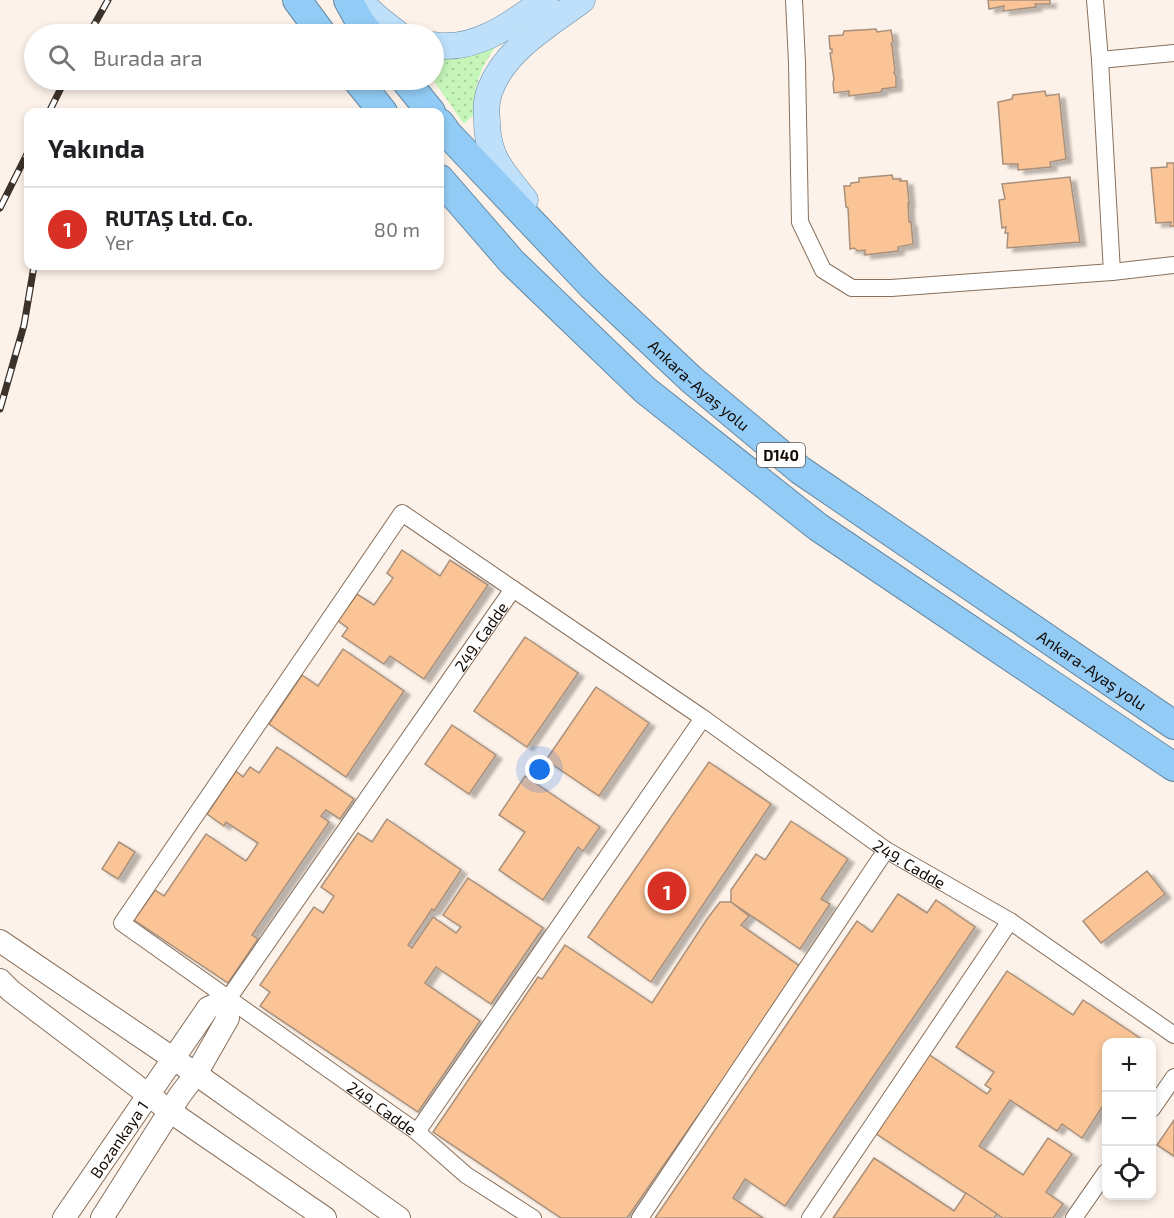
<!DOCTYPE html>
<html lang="tr">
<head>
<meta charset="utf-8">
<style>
  body { margin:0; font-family:"Exo 2",sans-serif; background:#f2f2f2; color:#202124 }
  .controls { position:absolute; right:18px; bottom:18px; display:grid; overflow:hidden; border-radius:12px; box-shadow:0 3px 9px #0003 }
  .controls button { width:54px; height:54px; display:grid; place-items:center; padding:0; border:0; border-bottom:2px solid #e0e0e0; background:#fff; color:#202124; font:30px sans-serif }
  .you { position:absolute; left:540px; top:770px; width:21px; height:21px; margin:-15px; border:4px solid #fff; border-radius:50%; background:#1a73e8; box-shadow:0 0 0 9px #1a73e833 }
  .badge { display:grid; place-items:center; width:39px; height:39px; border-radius:50%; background:#d93025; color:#fff; font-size:20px; font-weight:700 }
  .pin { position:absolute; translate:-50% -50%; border:3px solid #fff; box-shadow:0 2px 6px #0006 }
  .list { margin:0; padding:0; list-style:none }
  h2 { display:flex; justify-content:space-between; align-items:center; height:78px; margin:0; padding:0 24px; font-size:26px }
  h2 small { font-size:20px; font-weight:400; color:#757577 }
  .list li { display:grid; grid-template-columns:39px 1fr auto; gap:18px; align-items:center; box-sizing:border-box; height:84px; padding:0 24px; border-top:2px solid #e0e0e0 }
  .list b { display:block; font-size:22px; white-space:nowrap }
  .list p { margin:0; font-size:20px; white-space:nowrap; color:#757577 }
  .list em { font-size:20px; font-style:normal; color:#757577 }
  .icon { flex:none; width:33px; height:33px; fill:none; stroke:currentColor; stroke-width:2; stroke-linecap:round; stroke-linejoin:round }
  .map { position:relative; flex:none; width:1174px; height:1218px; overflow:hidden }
  .search { position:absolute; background:#fff; box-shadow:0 3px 9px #0003; left:24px; top:24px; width:420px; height:66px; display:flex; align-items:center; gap:15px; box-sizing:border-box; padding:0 21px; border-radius:33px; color:#757577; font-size:22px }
  .panel { position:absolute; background:#fff; box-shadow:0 3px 9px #0003; left:24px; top:108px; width:420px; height:162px; border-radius:12px }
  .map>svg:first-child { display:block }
  .grass { fill:url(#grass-dots) }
  .building { fill:#fac496; stroke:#a8907b; stroke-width:1.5; filter:url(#shadow) }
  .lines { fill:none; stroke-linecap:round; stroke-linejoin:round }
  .street-casing { stroke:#88705c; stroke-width:18 }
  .secondary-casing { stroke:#88705c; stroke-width:24 }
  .primary-casing { stroke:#6688a2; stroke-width:27 }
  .highway-casing { stroke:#6688a2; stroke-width:30 }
  .street { stroke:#fff; stroke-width:16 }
  .secondary { stroke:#fff; stroke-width:22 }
  .primary { stroke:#bee0fa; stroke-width:26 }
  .highway { stroke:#92ccf6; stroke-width:28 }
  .rail-casing { stroke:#3b322b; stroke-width:7 }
  .rail { stroke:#fff; stroke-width:4.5; stroke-dasharray:14; stroke-linecap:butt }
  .labels { text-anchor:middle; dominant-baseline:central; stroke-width:4.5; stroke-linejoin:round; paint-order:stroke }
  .shield { fill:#fff; stroke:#5a5450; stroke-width:1.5 }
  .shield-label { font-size:15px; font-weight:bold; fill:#140b05 }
  .street-label { font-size:16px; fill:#140b05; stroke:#fff }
</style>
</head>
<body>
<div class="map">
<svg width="1174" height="1218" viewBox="0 0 1174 1218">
  <defs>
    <pattern id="grass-dots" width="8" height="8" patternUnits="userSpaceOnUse" patternTransform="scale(1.5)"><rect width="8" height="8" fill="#c6f5ba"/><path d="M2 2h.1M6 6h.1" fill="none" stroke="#a9d19e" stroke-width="1.8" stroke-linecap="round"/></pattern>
    <filter id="shadow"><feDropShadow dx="6" dy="4" stdDeviation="1.5" flood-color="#0004"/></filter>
  </defs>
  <rect width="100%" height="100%" fill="#fdf2e9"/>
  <path class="grass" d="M498,44c-17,20 -25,45 -25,71l-9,9 -31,-44 1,-23z"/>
  <g class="building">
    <path d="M988,0h62v4h-15l1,3 -33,4 1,-5 -15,3z"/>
    <path d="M876,29l1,3 14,-2 2,12 -2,2 1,2 3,24 -1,3 2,3v11l-14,2 -1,3 -32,4v-5l-15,2 -1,-10 1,-4 -4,-26h2v-4h-2l-1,-13 14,-1 1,-4z"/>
    <path d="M1045,91l1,5 13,-2 7,65 -16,3 1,5 -33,3v-6h-15l-5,-62 14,-3 1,-4z"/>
    <path d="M1167,163h7v63h-4l1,-4 -15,1 -5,-55 16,-1z"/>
    <path d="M892,175l1,4h8l-1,2h7l2,22h-1l1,19h2l2,22 -15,3v4l-33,4v-5l-7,1 -4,-3 -4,1 -2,-41 -2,-1 -2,-21h6l1,-3 8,-1v-4z"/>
    <path d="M1070,177l10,65 -73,6 1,-15h-3l1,-6 -4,1 -3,-28 6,-1 -3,-15z"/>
    <path d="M402,550l38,26 10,-16 38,25 -64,94 -34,-23 -6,8 -42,-28 6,-8 -10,-7 19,-27 17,11 19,-27 -6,-5z"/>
    <path d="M525,637l53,36 -51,74 -53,-36z"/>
    <path d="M343,649l61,42 -58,86 -77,-53 33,-49 16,11z"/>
    <path d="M596,687l53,36 -50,73 -53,-36z"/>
    <path d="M452,725l44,30 -27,39 -44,-30z"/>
    <path d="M277,747l77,52 -14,20 -14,-9 -5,6 8,6 -77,113 6,4 -30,44 -94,-63 21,-30 9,6 42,-62 40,27 12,-18 -32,-21 -2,4 -17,-12 29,-43 7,6 7,-10 9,6z"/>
    <path d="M709,762l62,42 -120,178 -63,-45z"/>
    <path d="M525,776l75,51 -17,24 -5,-4 -35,53 -44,-30 26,-38 -26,-17z"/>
    <path d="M387,819l74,51 -27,41 -2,-2 -24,36 4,3 21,-31 23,16 5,-6 -18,-12 25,-37 75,50 -52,76 -55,-37 -11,16 55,38 -62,91 -158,-106 10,-14 -10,-7 54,-78 9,6 11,-17 -13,-9 37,-54 14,9z"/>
    <path d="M791,821l57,38 -27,40 9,5 -30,45 -69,-47v-12l25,-36 9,6z"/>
    <path d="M119,842l16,10 -17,27 -16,-10z"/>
    <path d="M1147,871l18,23 -64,49 -18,-22z"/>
    <path d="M898,894l29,19 9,-13 39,27 -190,279 -40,-27 -12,19 30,20h-108l202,-297 15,11z"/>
    <path d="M720,902h11l18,14 -8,9 60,42 -174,251h-66l-128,-86 105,-155 4,2 23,-34 87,58 55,-84z"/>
    <path d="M1007,971l66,44 10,-15 63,42h-40v59l-24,37 -20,-14 -5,7 -47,-31 -31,46 44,29 25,-37 24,16 -26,38 17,12 -10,14h-50l-128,-85 53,-79 59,40 4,-5 -6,-4 9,-13 -38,-25z"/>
    <path d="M1174,1120v36l-17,-11z"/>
    <path d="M874,1158l80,53 12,-18 31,21 -3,4h-161z"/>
  </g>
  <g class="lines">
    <g class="street-casing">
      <g id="street">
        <path d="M794,0l3,63 3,159 23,48 29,18h39l221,-16 62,-7"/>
        <path d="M1095,0l5,60 12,212"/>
        <path d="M1100,60l74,-7"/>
        <path id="s1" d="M513,589l-111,-76 -280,410 295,209 49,43 67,43"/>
        <path id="s2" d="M228,999l285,-410 190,129 183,132 124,71 164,114"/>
        <path d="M1152,1109l22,-32"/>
        <path d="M417,1132l286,-414"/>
        <path d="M640,1218l246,-368"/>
        <path d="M810,1218l200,-297"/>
        <path d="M1074,1218l32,-46"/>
      </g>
    </g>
    <g class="secondary-casing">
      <g id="secondary">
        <path d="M0,941l196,133 203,144"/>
        <path d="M0,980l11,11 160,121 154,106"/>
        <path id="s3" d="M64,1218l144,-210 20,-9v19l-32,56 -16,21 -78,123"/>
      </g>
    </g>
    <g class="primary-casing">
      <g id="primary">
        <path d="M358,0l22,20 18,14"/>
        <path d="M434,45c41,7 79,-22 111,-45"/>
        <path d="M525,200c-11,-14 -26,-30 -32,-46 -4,-10 -6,-22 -6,-32 -1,-10 -1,-22 3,-32 15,-41 59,-65 92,-90"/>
      </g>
    </g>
    <g class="highway-casing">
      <g id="highway">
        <path d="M297,0l25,34"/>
        <path d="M348,0l12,22 10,12"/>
        <path d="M357,80l26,32"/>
        <path d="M405,80l26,32"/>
        <path id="s4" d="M440,123l8,11 143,151 101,95 108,90 374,255"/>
        <path d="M440,179l72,83 133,128 173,137 356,240"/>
      </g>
    </g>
    <use href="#street" class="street"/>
    <use href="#secondary" class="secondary"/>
    <use href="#primary" class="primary"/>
    <use href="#highway" class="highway"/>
    <g class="rail-casing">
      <g id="rail">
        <path d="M89,34l19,-34"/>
        <path d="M49,112l16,-32"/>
        <path d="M0,208l28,-56"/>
        <path d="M0,409l24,-84 10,-59"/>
      </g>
    </g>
    <use href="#rail" class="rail"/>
  </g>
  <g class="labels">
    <rect class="shield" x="757" y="443" width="48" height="24" rx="4.5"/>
    <g class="shield-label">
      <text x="781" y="455">D140</text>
    </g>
    <g class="street-label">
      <text stroke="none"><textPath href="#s4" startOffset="369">Ankara-Ayaş yolu</textPath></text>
      <text stroke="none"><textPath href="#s2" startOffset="442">249. Cadde</textPath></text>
      <text stroke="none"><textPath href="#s4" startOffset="855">Ankara-Ayaş yolu</textPath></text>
      <text stroke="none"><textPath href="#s2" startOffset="982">249. Cadde</textPath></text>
      <text stroke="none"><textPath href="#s1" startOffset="950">249. Cadde</textPath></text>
      <text stroke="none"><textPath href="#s3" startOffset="96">Bozankaya 1</textPath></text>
    </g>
  </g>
</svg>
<div class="controls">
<button>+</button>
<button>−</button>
<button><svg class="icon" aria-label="locate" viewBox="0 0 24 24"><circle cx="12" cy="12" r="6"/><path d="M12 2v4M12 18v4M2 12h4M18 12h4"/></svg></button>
</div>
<div class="you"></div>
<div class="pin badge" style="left:667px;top:891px">1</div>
<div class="search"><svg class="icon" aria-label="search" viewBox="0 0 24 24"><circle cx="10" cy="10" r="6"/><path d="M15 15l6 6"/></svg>Burada ara</div>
<section class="panel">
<h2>Yakında<small></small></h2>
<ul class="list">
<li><span class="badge">1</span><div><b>RUTAŞ Ltd. Co.</b><p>Yer</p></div><em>80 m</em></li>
</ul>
</section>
</div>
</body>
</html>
